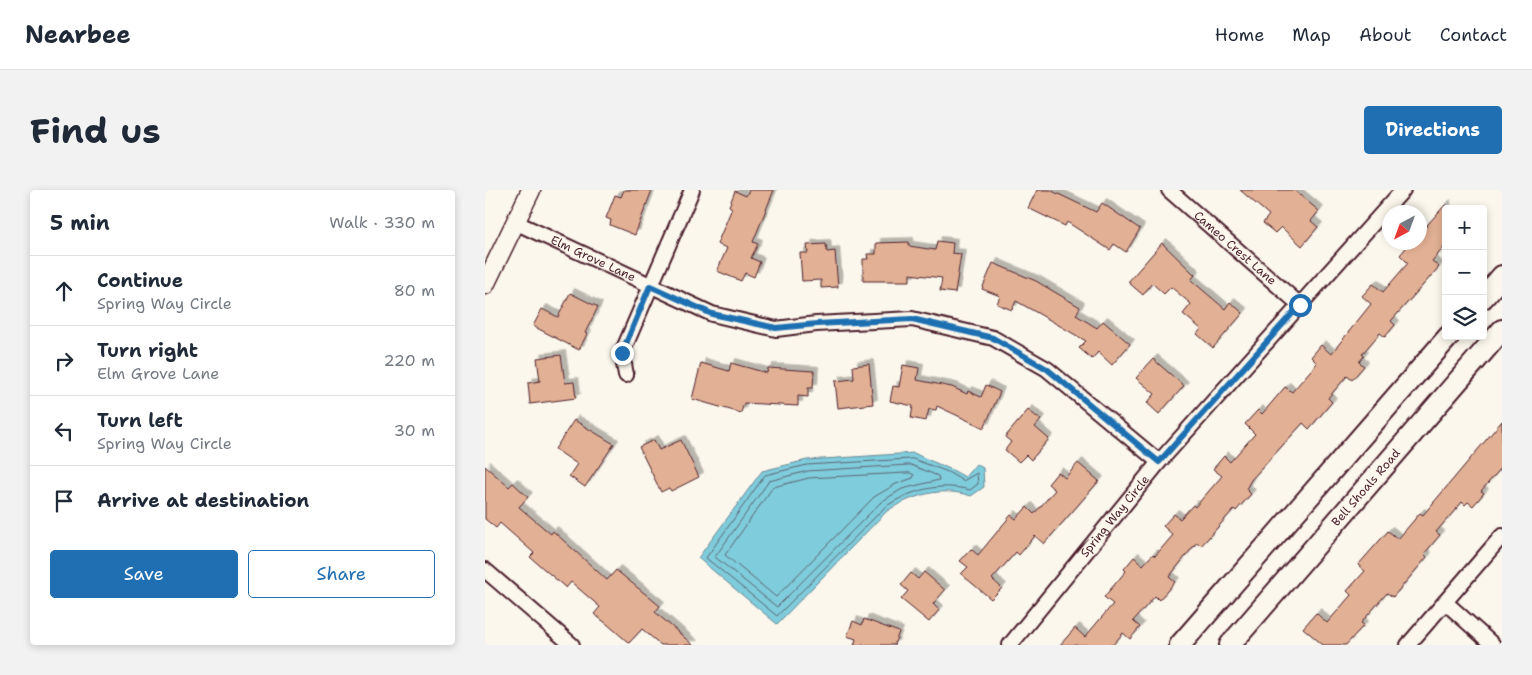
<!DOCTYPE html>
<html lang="en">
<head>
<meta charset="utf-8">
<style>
  body { margin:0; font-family:"Shantell Sans",sans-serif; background:#f2f2f3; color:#1f2937 }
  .controls { position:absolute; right:15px; top:15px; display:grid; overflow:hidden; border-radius:5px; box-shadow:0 2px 8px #0003 }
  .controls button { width:45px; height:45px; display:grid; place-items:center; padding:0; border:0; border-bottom:1px solid #e0e1e3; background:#fff; color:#1f2937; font:25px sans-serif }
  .compass { position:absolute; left:897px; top:15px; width:45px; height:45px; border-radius:50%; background:#fff; box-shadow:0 2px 8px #0003; rotate:221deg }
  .stop { position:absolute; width:15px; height:15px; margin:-11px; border:4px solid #1f6fb2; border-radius:50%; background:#fff }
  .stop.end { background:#1f6fb2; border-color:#fff; box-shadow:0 1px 5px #0008 }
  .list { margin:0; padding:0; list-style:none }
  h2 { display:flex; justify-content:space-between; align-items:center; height:65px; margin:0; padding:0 20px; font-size:21px }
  h2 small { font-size:16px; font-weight:400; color:#747a83 }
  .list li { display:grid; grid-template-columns:32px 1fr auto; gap:15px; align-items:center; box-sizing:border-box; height:70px; padding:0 20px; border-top:1px solid #e0e1e3 }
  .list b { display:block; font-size:19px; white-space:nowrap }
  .list p { margin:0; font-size:16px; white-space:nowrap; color:#747a83 }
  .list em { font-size:16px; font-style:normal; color:#747a83 }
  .actions { display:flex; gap:10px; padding:15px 20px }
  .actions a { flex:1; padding:11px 0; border:1px solid #1f6fb2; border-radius:5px; text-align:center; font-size:18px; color:#1f6fb2 }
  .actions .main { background:#1f6fb2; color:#fff }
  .icon { flex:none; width:28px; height:28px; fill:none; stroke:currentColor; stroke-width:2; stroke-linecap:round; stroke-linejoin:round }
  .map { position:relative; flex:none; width:1017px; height:455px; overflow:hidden; border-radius:5px }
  header { display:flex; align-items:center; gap:30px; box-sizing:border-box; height:70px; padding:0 25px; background:#fff; border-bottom:1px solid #e0e1e3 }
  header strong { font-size:24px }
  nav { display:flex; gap:28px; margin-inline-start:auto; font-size:18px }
  .intro { display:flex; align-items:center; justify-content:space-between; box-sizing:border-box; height:120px; padding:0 30px }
  h1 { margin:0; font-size:35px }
  .button { padding:12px 22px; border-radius:5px; background:#1f6fb2; color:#fff; font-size:18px; font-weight:700 }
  main { display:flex; gap:30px; padding:0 30px }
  aside { flex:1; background:#fff; border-radius:5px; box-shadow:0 2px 8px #0003 }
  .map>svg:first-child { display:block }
  .water { fill:#7eccdc; stroke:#698795 }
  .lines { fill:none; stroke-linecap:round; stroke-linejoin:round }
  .shore { stroke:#5f6472; stroke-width:1 }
  .building { fill:#e2b094; stroke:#4a1f2b; filter:url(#shadow) }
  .minor-casing { stroke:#4a1f2b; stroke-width:18 }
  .tertiary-casing { stroke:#4a1f2b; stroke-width:21 }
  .secondary-casing { stroke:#4a1f2b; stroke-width:24 }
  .minor { stroke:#fbf7ec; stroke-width:14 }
  .tertiary { stroke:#fbf7ec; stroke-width:18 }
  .secondary { stroke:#fbf7ec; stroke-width:20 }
  .route { stroke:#1f6fb2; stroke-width:6 }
  .labels { text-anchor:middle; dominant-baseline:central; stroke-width:4; stroke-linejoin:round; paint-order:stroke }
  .street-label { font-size:12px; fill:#4a1f2b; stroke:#fbf7ec }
</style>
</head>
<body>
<header>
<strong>Nearbee</strong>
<nav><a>Home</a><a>Map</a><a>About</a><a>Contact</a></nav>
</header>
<div class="intro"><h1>Find us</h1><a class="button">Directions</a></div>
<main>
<aside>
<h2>5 min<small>Walk · 330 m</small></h2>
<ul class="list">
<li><svg class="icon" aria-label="ahead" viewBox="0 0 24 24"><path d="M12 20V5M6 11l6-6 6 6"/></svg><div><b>Continue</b><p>Spring Way Circle</p></div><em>80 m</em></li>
<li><svg class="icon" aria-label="right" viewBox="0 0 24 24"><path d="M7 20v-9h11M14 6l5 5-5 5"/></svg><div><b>Turn right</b><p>Elm Grove Lane</p></div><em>220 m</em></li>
<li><svg class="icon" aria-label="left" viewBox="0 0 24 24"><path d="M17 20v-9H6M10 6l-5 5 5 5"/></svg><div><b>Turn left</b><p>Spring Way Circle</p></div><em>30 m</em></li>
<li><svg class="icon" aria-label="arrive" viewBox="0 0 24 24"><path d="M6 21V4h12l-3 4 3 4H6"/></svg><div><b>Arrive at destination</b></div></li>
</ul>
<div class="actions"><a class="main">Save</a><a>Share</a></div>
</aside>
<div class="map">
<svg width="1017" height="455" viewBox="0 0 1017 455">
  <defs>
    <filter id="shadow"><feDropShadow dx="4.5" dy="-4.5" stdDeviation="0" flood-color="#0004"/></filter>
  </defs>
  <rect width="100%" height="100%" fill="#fbf7ec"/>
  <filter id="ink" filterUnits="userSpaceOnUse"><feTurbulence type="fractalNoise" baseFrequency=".02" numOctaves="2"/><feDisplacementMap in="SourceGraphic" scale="10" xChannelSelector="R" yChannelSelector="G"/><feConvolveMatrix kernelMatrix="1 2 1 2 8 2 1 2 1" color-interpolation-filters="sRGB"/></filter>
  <g filter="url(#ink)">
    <path class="water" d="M429,263c17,9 35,14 51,24l11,-13 7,4 1,19 -13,9c-30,-10 -58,-1 -84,15l-110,113 -79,-66 64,-87 45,-11z"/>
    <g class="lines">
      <g class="shore">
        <path d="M428,269l35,13 15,9 14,-8 1,11 -8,6c-31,-8 -59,0 -85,17l-108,109 -71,-58 59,-83 42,-10z"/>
        <path d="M426,275l27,11 1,4 -37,9 -21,13 -104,105 -62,-50 54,-76 39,-10z"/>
        <path d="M425,283l4,2 -1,3 -17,6 -22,13 -98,100 -51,-42 48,-68 36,-9z"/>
      </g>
    </g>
    <g class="building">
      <path d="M139,0h28l-17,45 -25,-10 1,-5 -5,-2 9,-23 6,2z"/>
      <path d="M264,0h25l-21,52 5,2 -7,14 9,4 -6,15 -9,-4 -4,8 -24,-10 10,-23 -10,-4 15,-36 -3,-2 6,-15 11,5z"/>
      <path d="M552,0h13l46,22 6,-9 38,26 -14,23 -12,-8 -4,6 -43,-28 -2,4 -37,-18z"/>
      <path d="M755,0h54l25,21 -8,10 7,6 -16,19 -21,-19 -6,6 -12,-10 6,-8z"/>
      <path d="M961,14v41l-14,16 7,6 -48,54 4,4 -10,12 -5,-4 -18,21 2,2 -5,6 5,4 -12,14 -5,-4 -19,22 4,4 -23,27 -6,-6 -52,57 -5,9 5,5 -15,17 -2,-2 -33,37 -4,-4 -28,35 6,5 -16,18 -4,-4 -22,25 7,6 -10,12 -7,-6 -10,12h-53l15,-17 10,9 28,-33 -9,-7 22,-26 -2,-2 10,-12 9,8 10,-11 2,2 18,-21 -10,-9 11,-12 6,5 13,-14 2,2 27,-31 -9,-7 11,-13 6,6 25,-28 -10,-10 13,-14 4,4 23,-27 7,5 25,-29 -6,-6 10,-12 10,9 40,-50 -9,-8 11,-12 10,8 25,-29 -8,-8 10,-12 9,-1v-8z"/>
      <path d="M452,51l16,2 -1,10 9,1 -6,39 -15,-2 2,-13 -32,-4v7h-47v-22h5l-1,-5h9v-11l33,-1v4l26,4z"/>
      <path d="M677,53l33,32 -4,5 34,29 5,-7 13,11 -30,35 -16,-14 4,-5 -18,-15 8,-10 -20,-17 -7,7 -12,-11 -9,12 -15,-13z"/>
      <path d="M341,54l1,8 8,-1 3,36 -17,1v-8l-19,1 -2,-28h8l-1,-8z"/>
      <path d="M508,73l43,18 44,26 -4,8 21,13 6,-7 27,23 -18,21 -14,-13 -6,7 -13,-11 7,-7 -38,-22 -32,-18 -4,9 -15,-6 3,-8 -18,-7z"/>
      <path d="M85,103l28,14 -13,26 2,1 -8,16 -46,-24 9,-17 16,8z"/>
      <path d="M76,165l4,28 9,-1 2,16 -46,6 -2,-21 12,-2 -3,-23z"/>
      <path d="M668,169l31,27 -25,28 -12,-11 8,-9 -19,-16z"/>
      <path d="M216,173l28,8 2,-8 36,10 1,-5 46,3 -1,17h-5v9l-10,-1v10l-54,-3 -3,10 -49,-14z"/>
      <path d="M384,174l4,40 -35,4 -3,-27 19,-2 -1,-13z"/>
      <path d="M418,175l16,3 -2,12 35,7 15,7 1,-3 13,6 5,-12 14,7 -16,36 -47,-22 -1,4 -7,-1 -3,12 -15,-3 2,-12 -23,-5 3,-15 6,1z"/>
      <path d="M543,220l13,10 -6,7 14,12 -18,21 -5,-5 -7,7 -14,-12 6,-8 -6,-5z"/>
      <path d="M89,230l40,24 -29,43 -16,-11 8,-12 -22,-15z"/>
      <path d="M1017,231v46l-21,24 3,2 -11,13 -5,-4 -3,3 -3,-3 -26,30 4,3 -16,19 3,3 -34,40 -6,-4 -26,30 3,2 -18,20h-23l-20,-17 13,-15 11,10 24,-28 -4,-4 18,-20 -7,-6 30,-34 10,8 22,-26 3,2z"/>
      <path d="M169,250l5,10 22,-10 18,37 -28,14 -2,-3 -8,4 -22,-45z"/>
      <path d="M593,273l21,18 -55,63 -9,-8 -16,19 -3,-3 -24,27 10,9 -11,11 -30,-25 7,-7 -8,-6 11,-12 7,6 33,-40 5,4 11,-12 7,7 21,-24 -7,-6 10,-12 7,6z"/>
      <path d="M0,276l24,21 4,-4 15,14 -9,10 32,27 2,-3 54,49 9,-10 44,36 -5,6 38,33h-32l-19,-16 -13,14 -22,-19 -13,-10 6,-7 -29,-25 -5,6 -36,-31 4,-4 -34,-30 -4,5 -11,-9z"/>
      <path d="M439,382l21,18 -12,14 6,6 -10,12 -28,-23 7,-8 -7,-6 10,-12 7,6z"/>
      <path d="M379,429l35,13 -5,13h-40l2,-6 -9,-3 6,-15 9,4z"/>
    </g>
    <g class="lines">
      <g class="minor-casing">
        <g id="minor">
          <path id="s1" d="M684,0l131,115"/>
          <path id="s2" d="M32,33l195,91 64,15 40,-5 96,-5 81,19 54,31 112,93"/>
          <path d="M141,185l-4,-22 70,-163"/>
          <path d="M0,380l87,75"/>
          <path d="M960,412l48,43"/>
          <path id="s3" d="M525,455l149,-183 244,-272"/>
          <path d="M923,455l94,-109"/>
        </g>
      </g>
      <g class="tertiary-casing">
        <path id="tertiary" d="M0,95l46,-95"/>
      </g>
      <g class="secondary-casing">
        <g id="secondary">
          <path d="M998,108l19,-22"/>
          <path d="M695,455l269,-309"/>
          <path id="s4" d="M745,455l272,-315"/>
        </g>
      </g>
      <use href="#minor" class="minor"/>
      <use href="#tertiary" class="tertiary"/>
      <use href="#secondary" class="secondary"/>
    </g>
  </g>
  <g class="lines" filter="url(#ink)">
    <path class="route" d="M137,163l28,-67 62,28 64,14 41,-4 95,-5 81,19 54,31 112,93 141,-157"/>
  </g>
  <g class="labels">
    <g class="street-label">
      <text stroke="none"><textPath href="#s1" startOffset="88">Cameo Crest Lane</textPath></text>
      <text stroke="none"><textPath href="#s2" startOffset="84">Elm Grove Lane</textPath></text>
      <text stroke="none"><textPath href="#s4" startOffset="208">Bell Shoals Road</textPath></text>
      <text stroke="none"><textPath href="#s3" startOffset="166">Spring Way Circle</textPath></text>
    </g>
  </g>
</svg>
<div class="controls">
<button>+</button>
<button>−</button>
<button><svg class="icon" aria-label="layers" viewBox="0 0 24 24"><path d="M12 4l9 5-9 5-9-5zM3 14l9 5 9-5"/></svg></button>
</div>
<svg class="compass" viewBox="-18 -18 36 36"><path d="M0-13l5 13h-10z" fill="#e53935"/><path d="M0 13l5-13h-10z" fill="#747a83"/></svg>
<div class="stop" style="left:815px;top:115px"></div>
<div class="stop end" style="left:137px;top:163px"></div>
</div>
</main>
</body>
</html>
